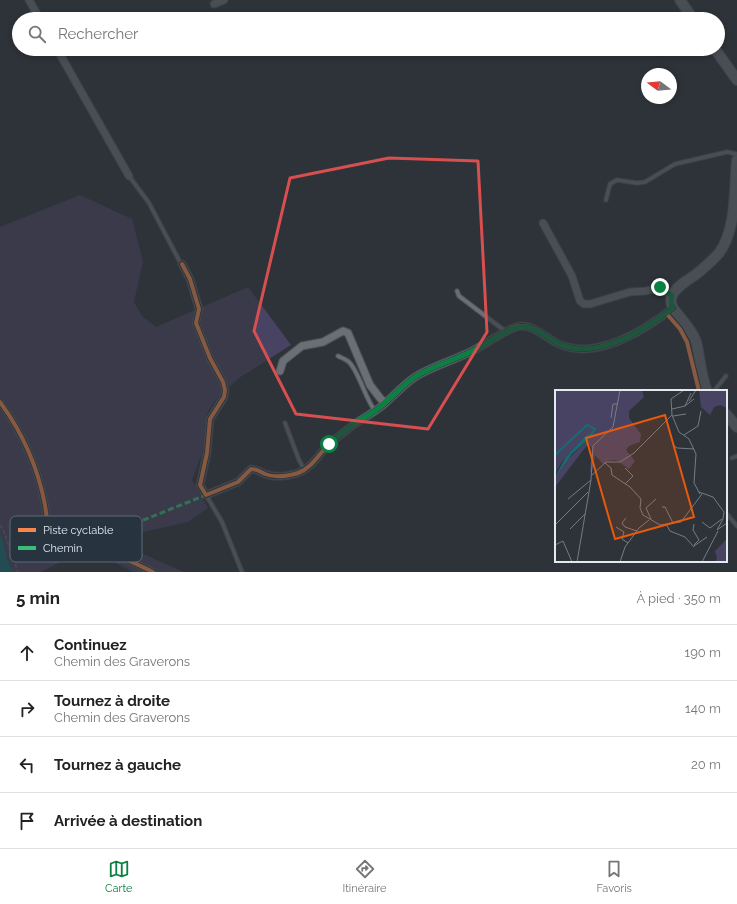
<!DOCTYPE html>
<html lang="fr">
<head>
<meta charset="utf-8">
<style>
  body { margin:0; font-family:Raleway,sans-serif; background:#f6f6f6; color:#222 }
  .compass { position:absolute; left:641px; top:68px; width:36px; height:36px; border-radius:50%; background:#fff; box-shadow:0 2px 6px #0003; rotate:286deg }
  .stop { position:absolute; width:12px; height:12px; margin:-9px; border:3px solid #0b8043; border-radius:50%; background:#fff }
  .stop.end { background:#0b8043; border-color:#fff; box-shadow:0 1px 4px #0008 }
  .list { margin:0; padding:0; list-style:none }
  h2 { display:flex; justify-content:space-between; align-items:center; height:52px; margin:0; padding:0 16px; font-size:17px }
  h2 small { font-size:13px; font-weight:400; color:#767676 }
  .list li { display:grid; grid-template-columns:26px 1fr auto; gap:12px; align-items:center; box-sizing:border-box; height:56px; padding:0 16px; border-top:1px solid #e0e0e0 }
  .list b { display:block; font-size:15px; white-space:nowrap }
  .list p { margin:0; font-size:13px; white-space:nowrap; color:#767676 }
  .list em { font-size:13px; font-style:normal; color:#767676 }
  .icon { flex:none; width:22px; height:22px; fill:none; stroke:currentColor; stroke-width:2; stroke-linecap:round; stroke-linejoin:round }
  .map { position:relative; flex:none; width:737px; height:572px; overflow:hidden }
  .search { position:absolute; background:#fff; box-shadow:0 2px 6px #0003; left:12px; right:12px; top:12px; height:44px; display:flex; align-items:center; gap:10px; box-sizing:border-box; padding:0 14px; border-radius:22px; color:#767676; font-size:15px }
  .sheet { height:276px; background:#fff }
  nav { display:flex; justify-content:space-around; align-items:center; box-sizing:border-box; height:56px; border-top:1px solid #e0e0e0; background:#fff; font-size:11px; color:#767676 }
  nav a { display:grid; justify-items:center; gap:2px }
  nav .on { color:#0b8043 }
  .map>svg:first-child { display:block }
  .green { fill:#494363 }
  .water { fill:#176b72 }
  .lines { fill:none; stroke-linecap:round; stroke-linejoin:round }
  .lane-casing { stroke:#4b5156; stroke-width:5.5 }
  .street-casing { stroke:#4b5156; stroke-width:9 }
  .secondary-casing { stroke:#4b5156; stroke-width:12 }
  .path { stroke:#666b70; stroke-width:1.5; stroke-dasharray:4 2; stroke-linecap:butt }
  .lane { stroke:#696f74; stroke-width:3.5 }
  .street { stroke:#696f74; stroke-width:7 }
  .secondary { stroke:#696f74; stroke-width:10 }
  .quiet { stroke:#3abd76; stroke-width:3; stroke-dasharray:6 3; stroke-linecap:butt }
  .cycleway-casing { stroke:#27333f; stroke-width:6 }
  .cycleway { stroke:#f5874c; stroke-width:4 }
  .route { stroke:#0b8043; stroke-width:5 }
  .marked { fill:none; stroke:#d84f50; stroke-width:3; stroke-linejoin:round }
  .inset-river { fill:none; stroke:#176b72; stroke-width:2 }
  .inset-road { fill:none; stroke:#757c83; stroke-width:1 }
  .view { fill:#e8590c; fill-opacity:0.15; stroke:#e8590c; stroke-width:2 }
  .inset-edge { fill:none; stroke:#e2eaf1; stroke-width:2 }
  .key { fill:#27333f; stroke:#5f6a74; stroke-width:1 }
  .key-label { font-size:11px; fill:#e2eaf1 }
</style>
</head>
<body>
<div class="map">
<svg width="737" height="572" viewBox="0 0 737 572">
  <rect width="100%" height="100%" fill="#2d3339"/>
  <path class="green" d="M80,195l52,24 11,42 -9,41 8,14 14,11 92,-40 43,58 -52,33 -24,23 -8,12 -5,41 -10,26 16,28 -20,14 -49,11 -12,14 57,25h-51l-21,-11 -38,-6 -33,17h-28l-6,-14 -4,-18 -3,-5v-308z"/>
  <path class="water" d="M0,535l3,5 4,18 6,14h-13z"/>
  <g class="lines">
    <g class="lane-casing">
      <g id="lane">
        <path d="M129,176l20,27 32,61"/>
        <path d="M606,200l4,-16 7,-4 20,3 8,-1 30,-18 52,-12 10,2"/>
        <path d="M457,291l2,5 46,35"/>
        <path d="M338,356c4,2 9,4 11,6 10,10 16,36 26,49"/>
        <path d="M714,391l12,-15"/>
        <path d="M285,423l14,37 5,9"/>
        <path d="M732,458l5,-2"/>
        <path d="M206,495l16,27 20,50"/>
        <path d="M726,513l11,13"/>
      </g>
    </g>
    <g class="street-casing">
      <g id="street">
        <path d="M29,0l11,19"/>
        <path d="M214,4l10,-4"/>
        <path d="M57,49l72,127"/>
        <path d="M543,223l29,53 8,25 4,3h6l40,-12 16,-1 13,-4 13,9"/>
        <path d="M182,264l8,15 9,30 -3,14 14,35 13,24 2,8 -1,7 -14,22 -3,34 -7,32 6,10 32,-13 13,-13c6,0 10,3 14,5 10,4 23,2 33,-1 14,-5 21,-19 31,-29 6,-5 13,-10 19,-15 11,-9 24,-15 35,-24 11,-9 20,-20 32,-28 19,-12 41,-17 61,-28 13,-7 26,-17 40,-22 15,-5 28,10 41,16 37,19 87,-12 116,-35"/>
        <path d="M280,371l3,-10 19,-15 21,-4 20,-11 5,2 22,52 10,13 5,5"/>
        <path d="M0,402c22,30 38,66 45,103 2,12 2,28 13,37 12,9 30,5 44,9 18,4 34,13 51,21"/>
      </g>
    </g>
    <g class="secondary-casing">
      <g id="secondary">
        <path d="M680,0l13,19"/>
        <path d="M715,49l22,31"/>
        <path d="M707,391c-6,-15 -7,-30 -10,-46 -3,-13 -16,-26 -24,-37 -2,-4 -3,-8 -1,-12 4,-11 19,-17 27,-24 7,-6 15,-13 20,-19 18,-24 15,-65 18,-93"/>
        <path d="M726,414l11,13"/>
      </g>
    </g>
    <path class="path" d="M0,525l4,7 14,40"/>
    <use href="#lane" class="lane"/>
    <use href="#street" class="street"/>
    <use href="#secondary" class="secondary"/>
    <path class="quiet" d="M87,548l14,-11 105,-42"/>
    <g class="cycleway-casing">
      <g id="cycleway">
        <path d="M182,264l8,15 9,30 -3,14 14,35 13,24 2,8 -1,7 -14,22 -3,34 -7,32 6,10 32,-13 13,-13c6,0 10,3 14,5 10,4 23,2 33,-1 14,-5 21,-19 31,-29 6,-5 13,-10 19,-15 11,-9 24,-15 35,-24 11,-9 20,-20 32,-28 19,-12 41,-17 61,-28 13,-7 26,-17 40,-22 15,-5 28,10 41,16 37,19 87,-12 116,-35"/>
        <path d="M666,313l14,16 7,13 12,49"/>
        <path d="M0,402c22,30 38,66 45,103 2,12 2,28 13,37 12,9 30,5 44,9 18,4 34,13 51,21"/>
      </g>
    </g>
    <use href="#cycleway" class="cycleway"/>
  </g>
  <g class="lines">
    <path class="route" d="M329,444c10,-8 19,-16 29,-23 6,-4 12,-6 18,-11 14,-10 25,-24 39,-33 19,-12 41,-17 61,-28 12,-6 30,-20 43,-22 15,-3 25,10 38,16 37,19 87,-12 116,-35l-2,-5 1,-7 -12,-9"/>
  </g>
  <path d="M0 0H737V572H0ZM389,158l89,3 9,171 -59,97 -132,-15 -42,-83 36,-153z" fill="#2d3339" fill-opacity=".55" fill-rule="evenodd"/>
  <path class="marked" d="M389,158l89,3 9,171 -59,97 -132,-15 -42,-83 36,-153z"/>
  <g transform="translate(555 390)">
    <rect width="172" height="172" fill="#2d3339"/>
    <path d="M0,0h87l2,7 -15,14v7l12,16 -1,8 -11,4 -3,4 9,11 -6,8 -13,-9 -9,1 -4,3 -8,-9 -3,19 -2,-2 2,-24 -4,-4 -33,43v-10l10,-15 26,-25 -6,-1 -22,24 -8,14zM172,0v18l-7,-3 -6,2 -4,8 -9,-8 -2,-17zM172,149v23h-12l2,-4 -2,-7z" fill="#494363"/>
    <path d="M37,43l-1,4 -19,17 -17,23 10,-19 20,-22z" fill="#176b72"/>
    <path class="inset-river" d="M0,65l32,-30 8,4 -4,6"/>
    <path class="inset-road" d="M129,0l-13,9 1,16 7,17 10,7 7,15 -2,29 6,11M134,11l7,-11M130,16l6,-13M117,19l13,-3 9,-7M118,26l13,-2M56,28l2,-14h5M129,45l14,-9 3,-15M118,55l4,3 17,1M50,73l6,5 1,7 18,12 11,12 -1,9 3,7 17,10 21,-3 21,-28M37,85l14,-13h14l14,-9 38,-38M70,94l8,-8 -8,-8M144,102l14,5 11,15 -1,7 -6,11 10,-7M13,109l23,-19M107,117h3l8,16M71,128l-4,5 3,4 12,4M96,129l-5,-11 10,-9M147,132l8,6 12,-9M111,134l4,7 15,6 9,10M139,134l-1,6 6,10 -5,5M0,135l33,-33M61,137l8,5 -2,7 6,4M15,139l15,-15M0,155l8,-4 9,21M139,156l13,-9M22,172l14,-82 2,-34 20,-19 7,-37M65,172l5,-15 14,-19 10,-8M147,172l16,-31"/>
    <path class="view" d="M110,25l29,102 -79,22 -29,-101z"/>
    <rect width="172" height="172" class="inset-edge"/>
  </g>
  <rect x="10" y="516" width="132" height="46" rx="6" class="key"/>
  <rect x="18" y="528" width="18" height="4" fill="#f5874c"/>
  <rect x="18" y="546" width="18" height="4" fill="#3abd76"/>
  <g class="key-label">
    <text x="43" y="534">Piste cyclable</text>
    <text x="43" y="552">Chemin</text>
  </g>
</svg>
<svg class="compass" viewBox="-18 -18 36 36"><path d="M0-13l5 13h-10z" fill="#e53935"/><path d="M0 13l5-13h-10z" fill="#767676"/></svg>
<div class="stop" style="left:329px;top:444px"></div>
<div class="stop end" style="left:660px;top:287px"></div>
<div class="search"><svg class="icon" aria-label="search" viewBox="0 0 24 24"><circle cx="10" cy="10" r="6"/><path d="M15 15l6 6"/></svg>Rechercher</div>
</div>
<section class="sheet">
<h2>5 min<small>À pied · 350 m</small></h2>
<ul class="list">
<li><svg class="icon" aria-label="ahead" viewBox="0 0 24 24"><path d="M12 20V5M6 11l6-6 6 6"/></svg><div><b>Continuez</b><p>Chemin des Graverons</p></div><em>190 m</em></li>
<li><svg class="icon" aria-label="right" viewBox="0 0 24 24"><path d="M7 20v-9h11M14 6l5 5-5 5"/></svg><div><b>Tournez à droite</b><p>Chemin des Graverons</p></div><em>140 m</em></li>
<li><svg class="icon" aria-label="left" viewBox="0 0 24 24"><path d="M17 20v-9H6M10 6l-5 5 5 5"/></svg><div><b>Tournez à gauche</b></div><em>20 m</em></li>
<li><svg class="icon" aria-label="arrive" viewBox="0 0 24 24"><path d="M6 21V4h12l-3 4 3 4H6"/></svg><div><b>Arrivée à destination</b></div></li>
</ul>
</section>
<nav>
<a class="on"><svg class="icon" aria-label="map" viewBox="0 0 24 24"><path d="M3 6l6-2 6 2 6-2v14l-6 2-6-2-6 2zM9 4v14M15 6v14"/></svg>Carte</a>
<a><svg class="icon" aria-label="directions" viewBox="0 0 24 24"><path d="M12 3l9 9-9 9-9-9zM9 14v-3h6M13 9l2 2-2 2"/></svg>Itinéraire</a>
<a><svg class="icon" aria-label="saved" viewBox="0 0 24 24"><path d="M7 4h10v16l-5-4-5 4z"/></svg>Favoris</a>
</nav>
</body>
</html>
